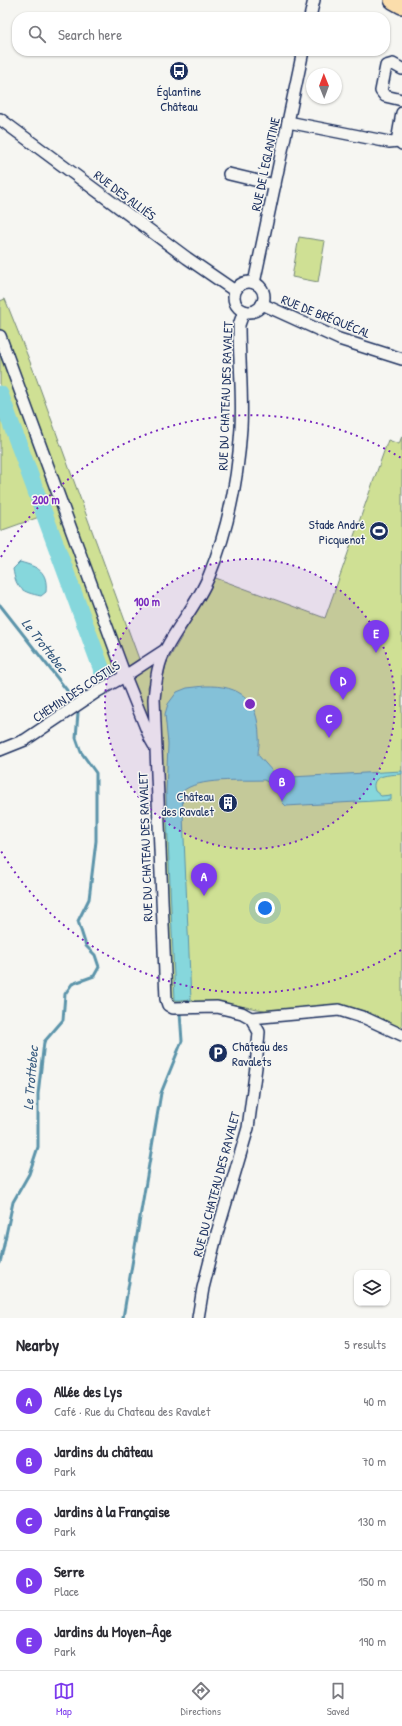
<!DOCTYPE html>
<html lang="en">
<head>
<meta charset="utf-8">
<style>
  body { margin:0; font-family:"Patrick Hand",sans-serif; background:#f7f7f7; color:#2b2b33 }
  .controls { position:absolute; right:12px; bottom:12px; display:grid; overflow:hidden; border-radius:8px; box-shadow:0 1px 3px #0004 }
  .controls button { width:36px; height:36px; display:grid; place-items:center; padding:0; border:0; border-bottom:1px solid #e1e1e2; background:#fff; color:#2b2b33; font:20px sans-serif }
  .compass { position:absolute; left:306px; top:68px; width:36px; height:36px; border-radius:50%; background:#fff; box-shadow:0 1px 3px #0004; rotate:359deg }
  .you { position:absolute; left:265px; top:908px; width:14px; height:14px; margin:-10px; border:3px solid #fff; border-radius:50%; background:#1a73e8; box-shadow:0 0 0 6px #1a73e833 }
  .badge { display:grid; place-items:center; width:26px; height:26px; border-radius:50%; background:#7c3aed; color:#fff; font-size:13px; font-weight:700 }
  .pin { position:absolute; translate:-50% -33px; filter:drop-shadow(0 1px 2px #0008) }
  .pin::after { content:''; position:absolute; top:21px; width:14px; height:12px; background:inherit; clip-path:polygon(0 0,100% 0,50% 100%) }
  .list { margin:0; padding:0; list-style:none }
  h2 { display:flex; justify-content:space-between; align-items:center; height:52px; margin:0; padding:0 16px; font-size:17px }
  h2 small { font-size:13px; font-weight:400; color:#7c7c81 }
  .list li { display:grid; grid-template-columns:26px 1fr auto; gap:12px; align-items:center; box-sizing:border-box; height:60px; padding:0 16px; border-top:1px solid #e1e1e2 }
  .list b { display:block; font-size:15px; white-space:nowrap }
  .list p { margin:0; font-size:13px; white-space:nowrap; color:#7c7c81 }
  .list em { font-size:13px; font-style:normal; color:#7c7c81 }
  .icon { flex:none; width:22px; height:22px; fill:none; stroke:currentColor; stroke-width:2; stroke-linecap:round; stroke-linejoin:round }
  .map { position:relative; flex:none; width:402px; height:1318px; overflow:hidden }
  .search { position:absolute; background:#fff; box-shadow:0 1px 3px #0004; left:12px; right:12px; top:12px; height:44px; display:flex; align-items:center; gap:10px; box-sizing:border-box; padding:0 14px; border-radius:16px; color:#7c7c81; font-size:15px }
  .sheet { height:352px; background:#fff }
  nav { display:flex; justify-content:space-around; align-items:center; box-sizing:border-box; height:56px; border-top:1px solid #e1e1e2; background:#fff; font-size:11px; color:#7c7c81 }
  nav a { display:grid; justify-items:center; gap:2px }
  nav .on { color:#7c3aed }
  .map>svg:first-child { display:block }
  .green { fill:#cfe094; stroke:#758879 }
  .water { fill:#86d7dc; stroke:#5b94aa }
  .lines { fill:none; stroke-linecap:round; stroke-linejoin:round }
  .stream { stroke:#5b94aa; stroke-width:3 }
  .river { stroke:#86d7dc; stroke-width:17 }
  .minor-casing { stroke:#1b2f5e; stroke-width:14 }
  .highway-casing { stroke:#1b2f5e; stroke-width:20 }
  .minor { stroke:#f6f6f2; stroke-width:11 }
  .highway { stroke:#fbddab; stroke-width:17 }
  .ring { fill:none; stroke:#7b2cbf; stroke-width:2; stroke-dasharray:2 4 }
  .labels { text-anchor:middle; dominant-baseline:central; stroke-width:3; stroke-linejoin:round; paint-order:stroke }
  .poi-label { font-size:13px; fill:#1b2f5e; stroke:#f6f6f2; text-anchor:end }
  .street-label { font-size:13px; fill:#1b2f5e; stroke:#f6f6f2 }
  .water-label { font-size:14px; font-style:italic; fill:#36597e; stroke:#f6f6f2 }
  .centre { fill:#7b2cbf; stroke:#f6f6f2; stroke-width:2 }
  .ring-label { font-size:12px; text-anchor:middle; font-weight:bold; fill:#7b2cbf; stroke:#f6f6f2; stroke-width:3; stroke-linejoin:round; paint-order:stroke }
</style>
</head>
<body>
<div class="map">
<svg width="402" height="1318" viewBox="0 0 402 1318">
  <rect width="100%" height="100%" fill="#f6f6f2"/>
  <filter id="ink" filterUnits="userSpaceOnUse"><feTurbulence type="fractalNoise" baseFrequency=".025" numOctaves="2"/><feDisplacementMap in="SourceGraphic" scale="8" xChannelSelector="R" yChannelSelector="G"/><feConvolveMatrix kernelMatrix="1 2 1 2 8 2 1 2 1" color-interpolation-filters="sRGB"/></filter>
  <g filter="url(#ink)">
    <g class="green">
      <path d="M299,237l26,4 -7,41 -26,-5z"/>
      <path d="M5,299l29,73 105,287 -33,22 -64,-165 -42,15v-230z"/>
      <path d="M402,436v599l-63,-25 -68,5 -7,-5 -44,-7 -48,-1 -13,-306 7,-32 38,-66 9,-21 112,41 63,-178 11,4z"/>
      <path d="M159,659l-11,28 4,36 -2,6 -20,-54z"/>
    </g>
    <g class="water">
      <path d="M20,562c18,5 28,9 26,30l-5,4c-19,-4 -25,-7 -28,-27z"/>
      <path d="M205,686c36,-1 53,14 54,50 1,7 -1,13 -1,19l15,17 7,2 -9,10 -7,-4c-21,1 -67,-3 -82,12l9,208h-16l-9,-207 2,-49 -3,-30 3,-10 9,-12 10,-4z"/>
      <path d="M402,771v3c-12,1 -33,0 -27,17l6,5 10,-1v5l-105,6 -4,-4v-17l9,-8z"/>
    </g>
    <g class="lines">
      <g class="stream">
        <path d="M0,605l73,93"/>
        <path d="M0,1263l13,-61 16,-28 9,-27v-53l6,-52 19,-22 2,-26 7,-10 22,-8 5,-9 -4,-12 -9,-9 -8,-25 11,-22 7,-58v-68l-15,-21 -5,-14 2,-25"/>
        <path d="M123,1318l38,-225 21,-52 -2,-28"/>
      </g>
      <path class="river" d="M0,394l106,287"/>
      <g class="minor-casing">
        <g id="minor">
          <path d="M310,17l4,-17"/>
          <path d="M402,69l-9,-5 -7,2 -5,25 4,5 17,4"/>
          <path d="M402,113l-4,23 1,5 3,3"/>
          <path d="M0,119l187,139 48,33"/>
          <path d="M288,122l101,20 10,-1"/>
          <path d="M229,174l46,11"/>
          <circle cx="249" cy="297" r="15"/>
          <path d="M254,283l49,-232"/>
          <path d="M262,304l77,35 63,20"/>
          <path d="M0,336l125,340 25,62 4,7"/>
          <path d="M0,750l25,-10 73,-49 27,-15 40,-26"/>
          <path d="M251,1018l88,-8 26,8 37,17"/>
          <path d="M198,1318l5,-30 14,-55 31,-105 8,-61 3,-35 -8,-14 -9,-5 -25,-6 -44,1 -5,-3 -2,-6 -12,-300c2,-17 3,-35 12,-50 13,-25 32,-46 43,-73 19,-46 29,-98 32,-148 2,-34 -2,-69 -2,-103l5,-14"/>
        </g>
      </g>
      <g class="highway-casing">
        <path id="highway" d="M393,0l9,5"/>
      </g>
      <use href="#minor" class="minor"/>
      <use href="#highway" class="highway"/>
    </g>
  </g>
  <circle cx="250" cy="704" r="145" fill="#7b2cbf" fill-opacity=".12"/>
  <g class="ring">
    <circle cx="250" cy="704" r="145"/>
    <path d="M401 950A289 289 0 0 1 1 851M1 557A289 289 0 0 1 401 458"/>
  </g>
  <defs>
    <g id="bus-disc" transform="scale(1)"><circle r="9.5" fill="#1b2f5e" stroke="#f6f6f2"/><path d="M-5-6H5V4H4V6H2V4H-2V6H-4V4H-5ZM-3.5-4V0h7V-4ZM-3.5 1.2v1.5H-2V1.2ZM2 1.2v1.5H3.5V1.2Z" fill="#fff"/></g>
    <g id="stadium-disc" transform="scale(1)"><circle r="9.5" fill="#1b2f5e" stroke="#f6f6f2"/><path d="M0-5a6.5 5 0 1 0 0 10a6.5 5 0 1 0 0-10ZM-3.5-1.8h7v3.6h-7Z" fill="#fff"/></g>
    <g id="building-disc" transform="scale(1)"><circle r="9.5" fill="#1b2f5e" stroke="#f6f6f2"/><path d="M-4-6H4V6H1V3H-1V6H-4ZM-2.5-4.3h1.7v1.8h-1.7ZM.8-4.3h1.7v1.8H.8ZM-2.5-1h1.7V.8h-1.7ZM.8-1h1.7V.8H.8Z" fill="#fff"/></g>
    <g id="parking-disc" transform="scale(1)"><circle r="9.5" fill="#1b2f5e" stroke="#f6f6f2"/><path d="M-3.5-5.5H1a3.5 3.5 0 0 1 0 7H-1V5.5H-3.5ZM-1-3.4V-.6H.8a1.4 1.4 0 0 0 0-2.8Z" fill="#fff"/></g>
  </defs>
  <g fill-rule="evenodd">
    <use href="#bus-disc" x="179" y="71"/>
    <use href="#stadium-disc" x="379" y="531"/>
    <use href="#building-disc" x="228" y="803"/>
    <use href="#parking-disc" x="218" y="1053"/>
  </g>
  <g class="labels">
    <g class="poi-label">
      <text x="179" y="91" text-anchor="middle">Églantine<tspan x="179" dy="15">Château</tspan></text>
      <text x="365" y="524">Stade André<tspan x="365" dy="15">Picquenot</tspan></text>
      <text x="214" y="796">Château<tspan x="214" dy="15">des Ravalet</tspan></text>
      <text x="232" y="1046" text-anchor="start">Château des<tspan x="232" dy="15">Ravalets</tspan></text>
    </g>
    <g class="street-label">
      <text transform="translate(265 164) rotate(-78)">RUE DE L'EGLANTINE</text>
      <text transform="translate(125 195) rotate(37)">RUE DES ALLIÉS</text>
      <text transform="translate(326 316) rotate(22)">RUE DE BRÉQUÉCAL</text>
      <text transform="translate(225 396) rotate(-88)">RUE DU CHATEAU DES RAVALET</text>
      <text transform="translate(76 691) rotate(-33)">CHEMIN DES COSTILS</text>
      <text transform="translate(145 847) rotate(-92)">RUE DU CHATEAU DES RAVALET</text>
      <text transform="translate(216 1184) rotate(-75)">RUE DU CHATEAU DES RAVALET</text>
    </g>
    <g class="water-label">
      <text transform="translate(45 645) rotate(52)">Le Trottebec</text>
      <text transform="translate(30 1078) rotate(-85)">Le Trottebec</text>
    </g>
  </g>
  <circle cx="250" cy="704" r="6" class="centre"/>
  <g class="ring-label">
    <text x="46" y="504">200 m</text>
    <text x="147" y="606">100 m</text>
  </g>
</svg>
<div class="controls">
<button><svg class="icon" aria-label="layers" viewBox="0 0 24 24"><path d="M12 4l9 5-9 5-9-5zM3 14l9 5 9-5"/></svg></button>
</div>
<svg class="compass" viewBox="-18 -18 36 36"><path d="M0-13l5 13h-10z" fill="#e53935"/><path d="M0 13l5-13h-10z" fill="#7c7c81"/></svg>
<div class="you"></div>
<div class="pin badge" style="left:204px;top:896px">A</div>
<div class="pin badge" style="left:282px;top:801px">B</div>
<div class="pin badge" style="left:329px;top:738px">C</div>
<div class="pin badge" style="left:343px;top:700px">D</div>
<div class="pin badge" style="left:376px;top:653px">E</div>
<div class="search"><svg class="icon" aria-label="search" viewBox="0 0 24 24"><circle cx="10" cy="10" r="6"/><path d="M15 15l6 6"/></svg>Search here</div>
</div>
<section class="sheet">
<h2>Nearby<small>5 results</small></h2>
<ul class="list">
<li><span class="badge">A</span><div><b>Allée des Lys</b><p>Café · Rue du Chateau des Ravalet</p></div><em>40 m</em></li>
<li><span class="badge">B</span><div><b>Jardins du château</b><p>Park</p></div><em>70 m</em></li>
<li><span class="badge">C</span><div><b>Jardins à la Française</b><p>Park</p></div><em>130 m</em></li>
<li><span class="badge">D</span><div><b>Serre</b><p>Place</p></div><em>150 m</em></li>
<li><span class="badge">E</span><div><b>Jardins du Moyen-Âge</b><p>Park</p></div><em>190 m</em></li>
</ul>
</section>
<nav>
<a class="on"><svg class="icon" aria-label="map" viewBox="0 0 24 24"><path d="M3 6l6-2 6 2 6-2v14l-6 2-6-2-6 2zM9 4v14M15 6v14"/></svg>Map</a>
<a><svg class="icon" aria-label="directions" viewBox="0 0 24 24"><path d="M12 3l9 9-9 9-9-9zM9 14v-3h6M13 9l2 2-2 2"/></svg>Directions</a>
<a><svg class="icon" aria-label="saved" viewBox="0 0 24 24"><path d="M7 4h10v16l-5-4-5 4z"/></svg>Saved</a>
</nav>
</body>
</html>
